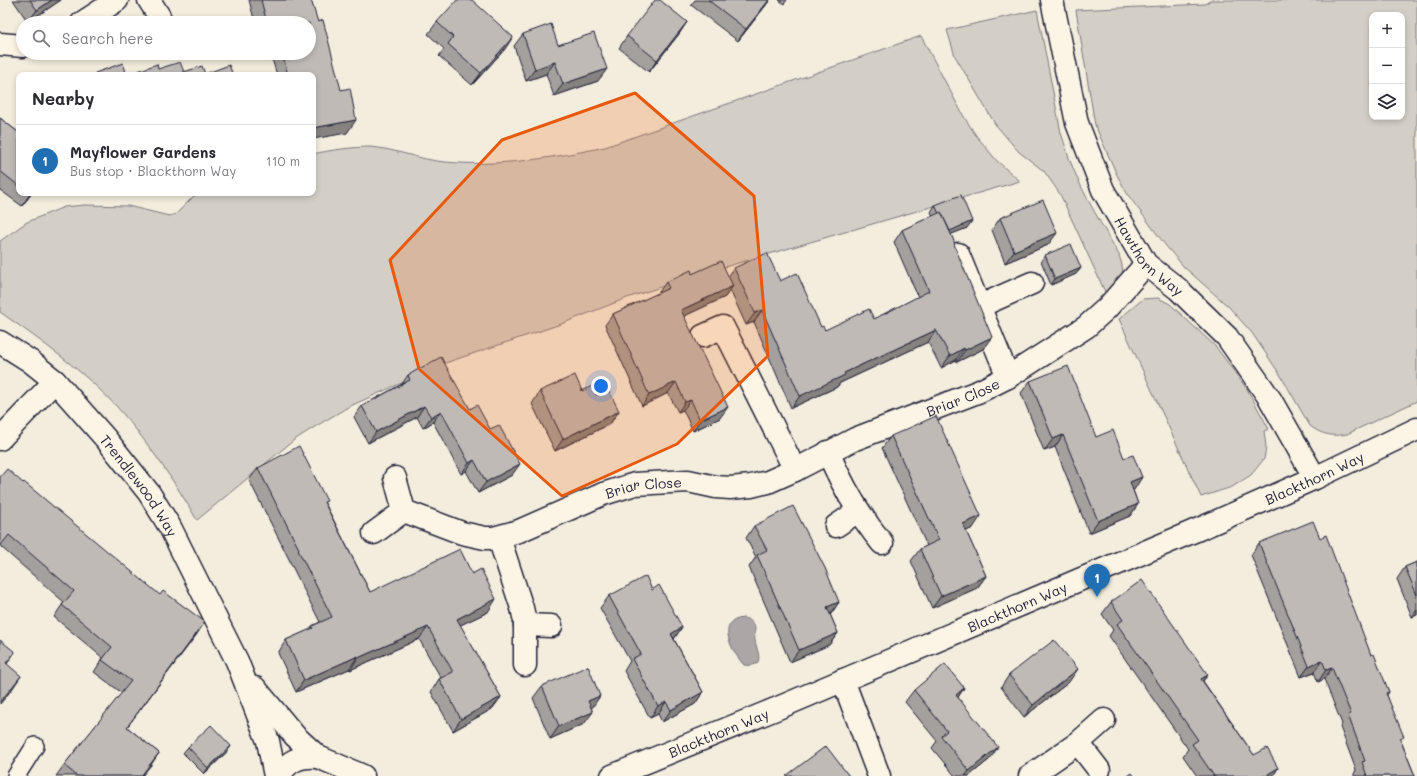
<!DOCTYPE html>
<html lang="en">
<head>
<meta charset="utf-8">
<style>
  body { margin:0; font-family:Mali,sans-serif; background:#f7f7f7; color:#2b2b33 }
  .controls { position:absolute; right:12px; top:12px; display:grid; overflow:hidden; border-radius:8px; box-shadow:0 2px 6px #0003 }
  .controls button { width:36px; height:36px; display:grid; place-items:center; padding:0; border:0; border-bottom:1px solid #e1e1e2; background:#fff; color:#2b2b33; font:20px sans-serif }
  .you { position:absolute; left:601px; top:386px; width:14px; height:14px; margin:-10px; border:3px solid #fff; border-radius:50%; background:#1a73e8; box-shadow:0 0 0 6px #1a73e833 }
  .badge { display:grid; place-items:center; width:26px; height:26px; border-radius:50%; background:#1f6fb2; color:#fff; font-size:13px; font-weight:700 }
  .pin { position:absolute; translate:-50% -33px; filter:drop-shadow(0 1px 2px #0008) }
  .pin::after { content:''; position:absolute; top:21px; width:14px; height:12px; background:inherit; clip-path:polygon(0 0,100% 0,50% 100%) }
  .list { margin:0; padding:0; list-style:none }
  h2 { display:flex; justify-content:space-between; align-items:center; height:52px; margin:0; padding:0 16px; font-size:17px }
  h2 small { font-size:13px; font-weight:400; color:#7c7c81 }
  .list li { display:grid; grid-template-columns:26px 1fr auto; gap:12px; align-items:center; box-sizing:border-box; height:72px; padding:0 16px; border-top:1px solid #e1e1e2 }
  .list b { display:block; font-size:15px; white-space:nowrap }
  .list p { margin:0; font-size:13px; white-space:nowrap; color:#7c7c81 }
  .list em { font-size:13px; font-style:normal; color:#7c7c81 }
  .icon { flex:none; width:22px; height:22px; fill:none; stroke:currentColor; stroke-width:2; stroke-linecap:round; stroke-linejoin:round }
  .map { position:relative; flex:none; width:1417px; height:776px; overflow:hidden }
  .search { position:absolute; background:#fff; box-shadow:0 2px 6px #0003; left:16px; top:16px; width:300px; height:44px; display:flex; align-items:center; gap:10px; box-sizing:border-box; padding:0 14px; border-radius:22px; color:#7c7c81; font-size:15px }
  .panel { position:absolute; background:#fff; box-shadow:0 2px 6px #0003; left:16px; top:72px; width:300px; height:124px; border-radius:8px }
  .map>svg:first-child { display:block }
  .green { fill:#d4cfc6; stroke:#7b7880; fill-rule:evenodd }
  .water { fill:#aca7a6; stroke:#75727b }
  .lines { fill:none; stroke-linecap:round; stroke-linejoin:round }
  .lane-casing { stroke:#22223b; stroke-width:20 }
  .street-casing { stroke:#22223b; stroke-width:25 }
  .secondary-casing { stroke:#22223b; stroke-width:25 }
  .lane { stroke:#fcf5e5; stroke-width:17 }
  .street { stroke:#fcf5e5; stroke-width:22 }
  .secondary { stroke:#fcf5e5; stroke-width:22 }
  .wall { fill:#a4a09d; stroke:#22223b }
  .shaded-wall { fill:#86827f; stroke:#22223b }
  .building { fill:#bfbab6; stroke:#22223b }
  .marked { fill:#e8590c; fill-opacity:0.2; stroke:#e8590c; stroke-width:3; stroke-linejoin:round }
  .labels { text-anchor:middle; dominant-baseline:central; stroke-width:3.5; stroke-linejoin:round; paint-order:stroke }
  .street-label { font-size:14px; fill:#22223b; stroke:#fcf5e5 }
</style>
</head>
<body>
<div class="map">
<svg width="1417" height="776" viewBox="0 0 1417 776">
  <rect width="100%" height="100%" fill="#f3edde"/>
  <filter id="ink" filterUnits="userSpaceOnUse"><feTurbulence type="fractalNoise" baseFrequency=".025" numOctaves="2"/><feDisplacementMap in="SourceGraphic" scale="8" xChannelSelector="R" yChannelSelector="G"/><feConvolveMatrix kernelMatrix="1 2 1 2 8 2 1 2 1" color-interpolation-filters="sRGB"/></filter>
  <g filter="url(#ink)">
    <g class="green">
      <path d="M1211,0h206v401l-70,33c-14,3 -25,1 -37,-8l-29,-50 -29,-43 -23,-26 -45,-40 -18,-21 -38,-51 -11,-20 -22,-50 -19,-115 129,-6zM1372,15h30v102h-30z"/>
      <path d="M1037,10l24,123c4,11 7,24 12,35 12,30 30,58 46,87l3,10 1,10 -17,19 -46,-100 -16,-23 -25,-19 -24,-28 -40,-68 -8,-26z"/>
      <path d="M921,36l42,79 12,19 22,27 23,20 -316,92 -77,25 -66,26 -113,38 -100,45 -35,21 -19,12 -97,80c-22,-38 -50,-79 -79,-112 -33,-36 -78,-68 -118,-96v-71l27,-19 37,-15 21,-2 43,1 41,10 7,-2 21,-21h116v-39c17,-4 41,-7 57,-7 26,2 50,13 75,15 53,5 108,-4 160,-15z"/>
      <path d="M1158,298l12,6 46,43 31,42 22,40 -5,2 2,16 -2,12 -13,16 -19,12 -31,10 -82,-178 24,-20z"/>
    </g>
    <path class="water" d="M743,618c5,1 8,2 11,7 2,3 0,10 1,15 2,12 12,28 -11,25 -12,-13 -29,-44 -1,-47z"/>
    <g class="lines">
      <g class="lane-casing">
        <path id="lane" d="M16,776l19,-30"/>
      </g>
      <g class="street-casing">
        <g id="street">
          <path d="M149,0l10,16"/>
          <path id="s1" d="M1052,0l25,123 26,67 43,74 32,25 49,48 43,62 45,79"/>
          <path d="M82,23l35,-23"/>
          <path d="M0,44l23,2"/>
          <path d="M958,254l50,123"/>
          <path d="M980,306l52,-23"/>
          <path d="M703,336l20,-9 72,143"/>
          <path d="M0,439l55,-58"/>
          <path d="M828,452c14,33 31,63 54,91"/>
          <path id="s2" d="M395,478l9,33 58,22 23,5h8l26,-7 84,-37 32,-10 53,-3 28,6 14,1 21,-2 17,-4 27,-12 60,-31 125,-48 28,-14 78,-50 21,-19 39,-44"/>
          <path d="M836,526l22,-15"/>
          <path d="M374,533l30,-22"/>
          <path d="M499,538l23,70 3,13v44"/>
          <path d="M525,625l26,1"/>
          <path d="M843,680l36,96"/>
          <path d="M1078,743l21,27"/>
          <path d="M1030,776l48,-33 26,-23"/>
        </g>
      </g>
      <g class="secondary-casing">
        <g id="secondary">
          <path id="s3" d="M0,342l30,19 25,20 51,58 43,54 21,34 67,134 31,80 7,35"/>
          <path d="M255,688l40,48 23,21 45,19"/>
          <path d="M279,776c9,-16 21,-20 39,-19"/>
          <path id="s4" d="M612,776l166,-68 428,-182 109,-48 102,-49"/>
        </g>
      </g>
      <use href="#lane" class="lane"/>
      <use href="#street" class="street"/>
      <use href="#secondary" class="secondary"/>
    </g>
    <g class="wall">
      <path d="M13,0h48l-33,22z"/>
      <path d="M249,0h62l36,133 -34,-58h-36l-5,-16 -7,2 -2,-8h46v-30h-54z"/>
      <path d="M695,0h75l-32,41 -47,-36z"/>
      <path d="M779,0h8l-3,4z"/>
      <path d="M437,22l68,27 -33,36 -33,-29 5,-7 -16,-15z"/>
      <path d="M687,22l-8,12 -30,38 -30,-24 8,-12z"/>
      <path d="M523,34l35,11 40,36 -44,15 -8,-22 -20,7 -12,-35z"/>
      <path d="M0,118l18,14 1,-1v62h13l-10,13 -22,-16z"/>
      <path d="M935,205l32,23 -16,6 32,115 -26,13 -1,-2 -15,8 -13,-26 -88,41 -3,4 -46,21 -37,-86 -8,3 -16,-35 -5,7 -41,19 36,102 -27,13 -10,-21 -5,2 -10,-19 -26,13 -37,-81 8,-11 46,-21v-1l7,-10 26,-8 36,3 6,-9 46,13 41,46 4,3 49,-11 44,-22 -24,-55 8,-12 31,-14 -2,-4z"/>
      <path d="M1000,218l48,27 -43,18 -13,-33z"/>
      <path d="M1045,255l36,13 -5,6 -25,11 -10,-24z"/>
      <path d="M408,375l62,34 42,66 -34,18 -12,-22 -5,3 -28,-52 -10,6 -6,-11 -49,26 -14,-26 8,-11 40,-22z"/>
      <path d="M1030,381l66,56 28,21 18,19 -9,13 5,14 -8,12 -41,17 -34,-86 -11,4 -23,-58z"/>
      <path d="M540,391h42l14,4 23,16 -9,13 -55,27 -23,-47z"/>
      <path d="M891,436l82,92 -7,3 20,45 -9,12 -45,20 -21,-47 9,-12 7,-3 -45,-98z"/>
      <path d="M258,468l67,35 45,89 118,20 -28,13 41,72 -9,12 -39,22 -22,-39 8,-13 2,-1 -22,-39 -69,31 -1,-1 -53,23 -18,-39 8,-13 23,-10 3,-4 8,-4 -30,-60v-1l-41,-81z"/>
      <path d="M0,477l197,157 -70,93 32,26 -17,23h-86l8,-11 58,-72 -28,-21 9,-14 -49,-41 10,-15 -63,-55z"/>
      <path d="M754,526l85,76 -8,12h-1l8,19 -9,12 -39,17 -41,-95 7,-10 -10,-19z"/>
      <path d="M1320,538l51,117 18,37 -2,3 14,46 14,35h-61v-2l2,-4 -16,-43 2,-3 -18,-45 -6,3 -4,-10 -13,5 -50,-122 8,-12z"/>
      <path d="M1417,562v53l-5,2 -15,-38 8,-12z"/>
      <path d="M652,590l30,37 -8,12 29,53 -8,12 -33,18 -4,-8 -8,4 -26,-47 6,-10 -30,-53 9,-12z"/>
      <path d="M1111,602l97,73 -5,6 51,74 24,13 -5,8h-76l-14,-20 5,-7 -79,-113 4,-6 -11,-16z"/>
      <path d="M1009,675l60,7 -45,35 -23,-30z"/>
      <path d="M542,686l58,10 -9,12 -7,16 -34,15 -17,-41z"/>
      <path d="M964,688l-6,9 32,62 -21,17h-14l-23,-28 5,-7 -32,-39 9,-12z"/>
      <path d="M231,746l-5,7 -22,21 -21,-21 5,-6z"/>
    </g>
    <g class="shaded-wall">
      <path d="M52,0h9l-33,22 9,-12z"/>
      <path d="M769,0h1l-32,41 8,-12z"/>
      <path d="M687,22l-8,12 -30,38 8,-12z"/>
      <path d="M513,37l-8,12 -33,36 9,-12z"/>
      <path d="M270,53h6l-4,6 -7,2z"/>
      <path d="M555,62l-9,12 -20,7 9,-12z"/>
      <path d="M607,69l-9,12 -44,15 9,-12z"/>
      <path d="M356,120l-9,13 -34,6v-11z"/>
      <path d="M31,193h1l-10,13 8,-12z"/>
      <path d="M972,221l-5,7 -25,10 4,-6z"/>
      <path d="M1057,233l-9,12 -43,18 9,-12z"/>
      <path d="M1081,268l-5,6 -25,11 4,-6z"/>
      <path d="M733,286l-8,11 -51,24 7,-11z"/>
      <path d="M762,310l-8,12 -8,3 9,-12z"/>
      <path d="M936,330l-8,12 -88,41 -3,4 -46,21 9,-12 44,-23z"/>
      <path d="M992,337l-9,12 -26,13 8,-12z"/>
      <path d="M964,348l-8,12 -15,8 9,-12z"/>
      <path d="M676,382l-8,11 -26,13 7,-11z"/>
      <path d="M691,400l-8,10 -5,2 7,-10z"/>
      <path d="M424,406l-7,11 -49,26 8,-11z"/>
      <path d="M728,407l-8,11 -27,13 7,-11z"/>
      <path d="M441,411l-8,11 -10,6 8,-11z"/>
      <path d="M619,411l-9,13 -55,27 8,-12z"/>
      <path d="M1063,435l-8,12 -11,4 9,-12z"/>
      <path d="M474,460l-8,11 -5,3 8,-11z"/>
      <path d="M520,464l-8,11 -34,18 8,-11z"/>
      <path d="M1142,477l-8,13 -13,4 9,-12z"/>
      <path d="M1138,504l-8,12 -41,17 9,-12z"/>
      <path d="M981,516l-8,12 -18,8 8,-12z"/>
      <path d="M986,576l-9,12 -45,20 9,-12z"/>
      <path d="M496,599l-8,13 -40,19 9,-12z"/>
      <path d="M839,602l-8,12 -13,5 9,-12z"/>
      <path d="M1417,610v5l-5,2z"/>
      <path d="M205,622l-8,12 -79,105 9,-12z"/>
      <path d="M428,627l-9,12 -69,31 8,-12z"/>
      <path d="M682,627l-8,12 -3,-5z"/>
      <path d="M838,633l-9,12 -39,17 9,-12z"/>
      <path d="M15,652l-8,12 -1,-1z"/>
      <path d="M358,656l-9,13 -53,23 8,-12z"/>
      <path d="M1322,660l-8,12 -13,5 8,-11z"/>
      <path d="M1332,668l-8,11 -6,3 8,-12z"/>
      <path d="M1078,669l-9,13 -45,35 9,-12z"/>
      <path d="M1208,675l-9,11 2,-7z"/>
      <path d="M21,676l-8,12 -13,16v-2z"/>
      <path d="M964,688l-8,12v-5z"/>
      <path d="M703,692l-8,12 -33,18 9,-12z"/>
      <path d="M600,696l-8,12 -12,5 8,-12z"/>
      <path d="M501,697l-9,12 -39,22 8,-12z"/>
      <path d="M666,702l-8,12 -8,4 8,-12z"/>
      <path d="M593,712l-9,12 -34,15 9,-13z"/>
      <path d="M231,746l-5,7 -22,21 4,-6z"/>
      <path d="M998,747l-8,12 -21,17h-4l4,-5z"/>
      <path d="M159,753l-8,12 -9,11h-1z"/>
      <path d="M1278,768l-5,8h-7l2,-2z"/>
    </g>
    <g class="building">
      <path d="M30,0h22l-15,10z"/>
      <path d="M261,0h50l7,22 5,-2 18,70 9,-2 6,32 -43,8v-53h-25l-6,-22h27v-30h-42z"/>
      <path d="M457,0h15l41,37 -32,36 -33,-29 5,-7 -16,-15z"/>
      <path d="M655,0h5l27,22 -30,38 -30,-24z"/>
      <path d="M708,0h61l-23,29z"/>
      <path d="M551,24l7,21 36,-12 13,36 -44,15 -8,-22 -20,7 -12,-35z"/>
      <path d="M180,62l4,10 18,-6 3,8 24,-9 4,10h-138v-2l28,-10 4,12 30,-11 1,5z"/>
      <path d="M0,118l18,14 1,-1v55l-19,-15z"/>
      <path d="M961,195l11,26 -22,10 -9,-19 -2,2 -4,-9z"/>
      <path d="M1043,200l14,33 -43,18 -14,-33z"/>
      <path d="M941,212l13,29 1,6 37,90 -27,13 -1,-2 -14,8 -14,-26 -92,43 1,2 -45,21 -38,-86 -7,3 -21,-45 33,-15 13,28 17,-8 24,54 2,-1 2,4 44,-21 5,10 55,-28 -27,-61z"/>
      <path d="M1071,244l10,24 -26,11 -10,-24z"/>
      <path d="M721,261l12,25 -52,24 47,97 -28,13 -9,-20 -6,2 -9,-20 -27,13 -36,-81 56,-26 -3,-6 25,-12 1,4z"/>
      <path d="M441,357l29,52 7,-4 13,24 9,-4 21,39 -34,18 -12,-22 -5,3 -28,-52 -10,6 -7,-11 -48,26 -14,-26 48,-26 -2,-5z"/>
      <path d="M1068,366l28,71 17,-7 11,28 9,-3 9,22 -12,5 8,22 -40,17 -35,-86 -10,4 -23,-58z"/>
      <path d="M575,375l7,16 10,-5 4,9 12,-6 11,22 -56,28 -23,-48z"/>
      <path d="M936,416l45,100 -18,8 23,52 -45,20 -21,-47 19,-9 -48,-104z"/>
      <path d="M299,446l28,55 -3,1 46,90 90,-43 12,25 9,-5 15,30 -39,20 44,78 -40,22 -22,-40 14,-7 -25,-45 -70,31v-2l-54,24 -18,-40 27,-12 -1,-2 20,-9 -34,-67 1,-1 -41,-81z"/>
      <path d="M7,469l16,14 1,-1 136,113 3,-4 42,31 -78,105 32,26 -18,23h-64l-13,-11 67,-84 -29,-21 10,-13 -50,-42 12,-14 -65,-56 -9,11v-69z"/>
      <path d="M793,506l32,62 14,34 -12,5 11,26 -39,17 -42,-95 10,-5 -13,-24z"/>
      <path d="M1313,521l7,17 6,-3 45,120 3,-1 15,38 -3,1 18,44 -4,2 15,37h-48l-5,-14 3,-1 -17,-46 3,-1 -19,-46 -6,2 -4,-10 -13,6 -50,-123z"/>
      <path d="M1417,562v33l-12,-28z"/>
      <path d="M646,576l6,14 7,-5 23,42 -11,7 32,58 -32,18 -5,-8 -8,4 -26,-47 9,-5 -32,-58z"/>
      <path d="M1142,580l66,95 -7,4 53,76 13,-7 11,20 -10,6 1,2h-56h1l-22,-32 6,-4 -81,-116 6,-4 -12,-18z"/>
      <path d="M0,640l15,12 -9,11 15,13 -21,26z"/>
      <path d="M1054,640l24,29 -45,36 -24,-30z"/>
      <path d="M945,664l19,24 -8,7 42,52 -29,24 -28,-35 6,-5 -33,-41z"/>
      <path d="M588,666l12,30 -12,5 5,11 -34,14 -17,-40z"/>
      <path d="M211,725l20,21 -23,22 -20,-21z"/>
      <path d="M826,746l23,30h-63z"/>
      <path d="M1132,773l2,3h-6z"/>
    </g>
  </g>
  <path class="marked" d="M635,93l119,103 14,160 -91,88 -115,52 -143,-127 -29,-109 112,-120z"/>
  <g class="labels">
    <g class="street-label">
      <text stroke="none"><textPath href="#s1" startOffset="279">Hawthorn Way</textPath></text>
      <text stroke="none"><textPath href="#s2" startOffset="627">Briar Close</textPath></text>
      <text stroke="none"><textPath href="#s4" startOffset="763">Blackthorn Way</textPath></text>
      <text stroke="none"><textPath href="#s3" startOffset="202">Trendlewood Way</textPath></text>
      <text stroke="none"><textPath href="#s2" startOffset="288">Briar Close</textPath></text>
      <text stroke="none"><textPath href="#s4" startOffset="439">Blackthorn Way</textPath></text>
      <text stroke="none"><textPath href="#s4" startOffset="115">Blackthorn Way</textPath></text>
    </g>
  </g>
</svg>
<div class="controls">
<button>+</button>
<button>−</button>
<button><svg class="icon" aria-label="layers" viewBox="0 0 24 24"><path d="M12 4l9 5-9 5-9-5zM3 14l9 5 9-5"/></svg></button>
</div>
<div class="you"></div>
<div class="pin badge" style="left:1097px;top:597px">1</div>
<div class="search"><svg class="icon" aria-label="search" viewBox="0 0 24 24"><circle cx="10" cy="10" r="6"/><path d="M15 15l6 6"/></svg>Search here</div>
<section class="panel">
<h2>Nearby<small></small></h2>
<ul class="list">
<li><span class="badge">1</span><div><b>Mayflower Gardens</b><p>Bus stop · Blackthorn Way</p></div><em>110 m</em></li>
</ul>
</section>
</div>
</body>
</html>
